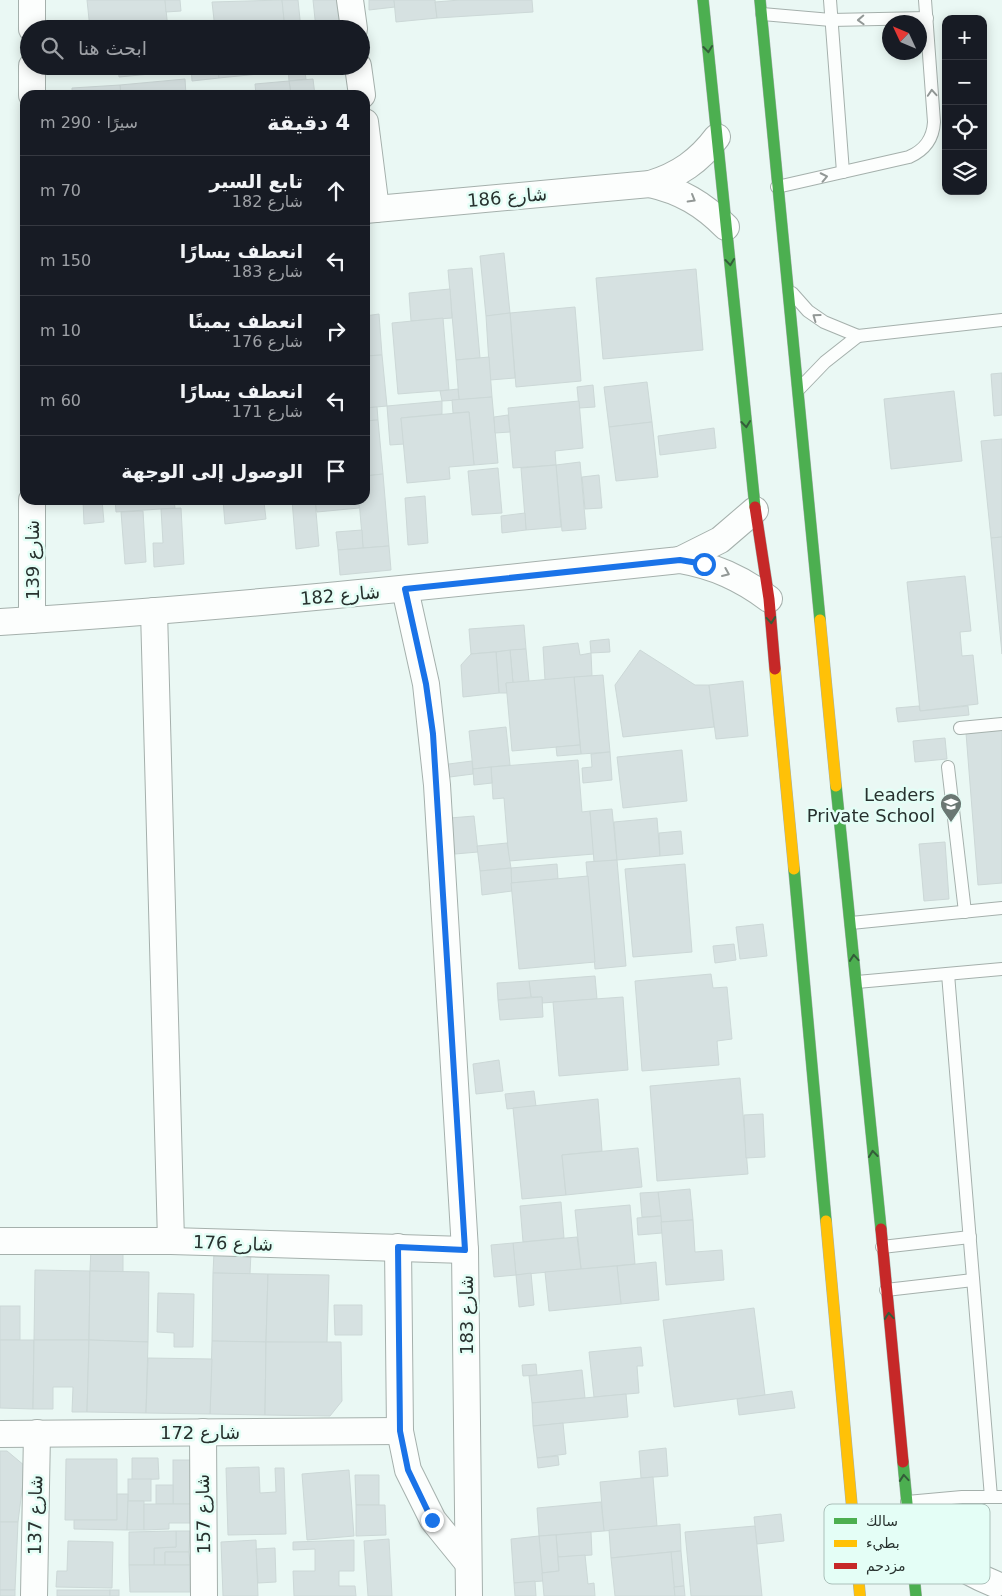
<!DOCTYPE html>
<html lang="ar">
<head>
<meta charset="utf-8">
<style>
  body { margin:0; font-family:"DejaVu Sans",Cairo,sans-serif; background:#242831; color:#f1f3f6; direction:rtl }
  .controls { position:absolute; right:15px; top:15px; display:grid; overflow:hidden; border-radius:10px; box-shadow:0 2px 12px #0003 }
  .controls button { width:45px; height:45px; display:grid; place-items:center; padding:0; border:0; border-bottom:1px solid #363941; background:#171b24; color:#f1f3f6; font:25px sans-serif }
  .compass { position:absolute; left:882px; top:15px; width:45px; height:45px; border-radius:50%; background:#171b24; box-shadow:0 2px 12px #0003; rotate:314deg }
  .stop { position:absolute; width:15px; height:15px; margin:-11px; border:4px solid #1a73e8; border-radius:50%; background:#fff }
  .stop.end { background:#1a73e8; border-color:#fff; box-shadow:0 1px 5px #0008 }
  .list { margin:0; padding:0; list-style:none }
  h2 { display:flex; justify-content:space-between; align-items:center; height:65px; margin:0; padding:0 20px; font-size:21px }
  h2 small { font-size:16px; font-weight:400; color:#9ea1a6 }
  .list li { display:grid; grid-template-columns:32px 1fr auto; gap:15px; align-items:center; box-sizing:border-box; height:70px; padding:0 20px; border-top:1px solid #363941 }
  .list b { display:block; font-size:19px; white-space:nowrap }
  .list p { margin:0; font-size:16px; white-space:nowrap; color:#9ea1a6 }
  .list em { font-size:16px; font-style:normal; color:#9ea1a6 }
  .icon { flex:none; width:28px; height:28px; fill:none; stroke:currentColor; stroke-width:2; stroke-linecap:round; stroke-linejoin:round }
  .map { position:relative; flex:none; width:1002px; height:1596px; overflow:hidden; direction:ltr }
  .search { position:absolute; background:#171b24; box-shadow:0 2px 12px #0003; left:20px; top:20px; width:350px; height:55px; display:flex; align-items:center; gap:12px; box-sizing:border-box; padding:0 18px; border-radius:28px; color:#9ea1a6; font-size:19px }
  .panel { position:absolute; background:#171b24; box-shadow:0 2px 12px #0003; left:20px; top:90px; width:350px; height:415px; border-radius:15px; direction:rtl }
  .map>svg:first-child { display:block }
  .building { fill:#d6e1e1; stroke:#ccd8d7 }
  .lines { fill:none; stroke-linecap:round; stroke-linejoin:round }
  .lane-casing { stroke:#a5b0ac; stroke-width:14 }
  .street-casing { stroke:#a5b0ac; stroke-width:28 }
  .fast-casing { stroke:#a5b0ac; stroke-width:12 }
  .slow-casing { stroke:#a5b0ac; stroke-width:12 }
  .jam-casing { stroke:#a5b0ac; stroke-width:12 }
  .lane { stroke:#fcfefd; stroke-width:12 }
  .street { stroke:#fcfefd; stroke-width:26 }
  .fast { stroke:#4caf50; stroke-width:11 }
  .slow { stroke:#ffc107; stroke-width:11 }
  .jam { stroke:#c62828; stroke-width:11 }
  .oneway { stroke:#929896 }
  .oneway2 { stroke:#345d3a }
  .route { stroke:#1a73e8; stroke-width:6 }
  .labels { text-anchor:middle; dominant-baseline:central; stroke-width:5; stroke-linejoin:round; paint-order:stroke }
  .street-label { font-size:18px; fill:#27312e; stroke:#e4fef6 }
  .poi-label { font-size:18px; fill:#27312e; stroke:#e4fef6; text-anchor:end }
  .key { fill:#e4fef6; stroke:#abc0ba; stroke-width:1 }
  .key-label { font-size:14px; fill:#27312e }
</style>
</head>
<body>
<div class="map">
<svg width="1002" height="1596" viewBox="0 0 1002 1596">
  <rect width="100%" height="100%" fill="#eaf8f4"/>
  <g class="building">
    <path d="M87,0h78l3,29h-78z"/>
    <path d="M165,0h15l1,11 -15,1z"/>
    <path d="M282,0l3,29h-70l-3,-27z"/>
    <path d="M282,0h16l3,29h-16z"/>
    <path d="M313,0h25l3,26 -25,3z"/>
    <path d="M369,0h25l1,7 -26,3z"/>
    <path d="M394,0h41l2,18 -41,4z"/>
    <path d="M460,0h72l1,12 -96,6 -2,-16z"/>
    <path d="M118,66h53v6l-52,5z"/>
    <path d="M191,66h27l1,12 -27,3z"/>
    <path d="M218,66h70l1,5 -70,7z"/>
    <path d="M288,66h16l2,13 -17,2z"/>
    <path d="M185,79l1,16h-65l-1,-10z"/>
    <path d="M313,79l2,16 -24,-1 -2,-13z"/>
    <path d="M289,81l2,13 -35,1 -1,-11z"/>
    <path d="M120,85l1,10h-49v-7z"/>
    <path d="M504,253l6,60 -24,3 -6,-60z"/>
    <path d="M472,268l8,90 -24,2 -8,-90z"/>
    <path d="M696,269l7,81 -100,9 -7,-81z"/>
    <path d="M450,289l2,29 -41,3 -2,-28z"/>
    <path d="M575,307l6,74 -65,6 -6,-74z"/>
    <path d="M510,313l5,65 -25,2 -4,-64z"/>
    <path d="M379,314l3,41 -17,1v-40z"/>
    <path d="M443,318l6,72 -51,4 -6,-71z"/>
    <path d="M382,355l5,51 -22,2v-52z"/>
    <path d="M489,357l3,40 -33,3 -3,-40z"/>
    <path d="M1002,373v42l-8,1 -3,-42z"/>
    <path d="M647,382l5,40 -43,5 -5,-40z"/>
    <path d="M593,385l2,22 -16,1 -2,-21z"/>
    <path d="M458,389l1,11 -17,1 -2,-10z"/>
    <path d="M954,391l8,70 -71,8 -7,-70z"/>
    <path d="M492,397l6,66 -24,2 -5,-53 -16,1 -1,-13z"/>
    <path d="M442,401v13l-41,4 3,26 -14,1 -3,-39z"/>
    <path d="M579,401l4,47 -28,3 1,14 -43,3 -5,-60z"/>
    <path d="M377,407l1,13 -13,1v-13z"/>
    <path d="M469,412l5,53 -25,2 1,12 -43,4 -6,-65z"/>
    <path d="M508,415l2,17 -15,1 -1,-16z"/>
    <path d="M378,420l5,54 -18,2v-55z"/>
    <path d="M652,422l6,55 -42,4 -7,-54z"/>
    <path d="M714,428l2,20 -56,7 -2,-19z"/>
    <path d="M1002,439v98l-11,1 -10,-97z"/>
    <path d="M580,462l6,67 -24,2 -6,-66z"/>
    <path d="M556,465l5,62 -35,3 -5,-62z"/>
    <path d="M498,468l4,45 -30,2 -4,-44z"/>
    <path d="M383,474l6,72 -26,2 -4,-48h6v-24z"/>
    <path d="M599,475l3,33 -17,1 -3,-32z"/>
    <path d="M425,496l3,47 -20,2 -3,-47z"/>
    <path d="M83,500h19l2,22 -20,2z"/>
    <path d="M115,500h59l1,8 -59,4z"/>
    <path d="M223,500h60l-19,2 2,17 -41,5z"/>
    <path d="M292,500h23l4,46 -23,3z"/>
    <path d="M315,500h44v8l-42,4z"/>
    <path d="M181,508l3,56 -30,3 -1,-24h10l-2,-34z"/>
    <path d="M143,511l3,51 -21,2 -4,-52z"/>
    <path d="M525,513l1,17 -24,3 -1,-17z"/>
    <path d="M362,530l1,18 -25,2 -2,-18z"/>
    <path d="M1002,537v117l-11,-116z"/>
    <path d="M389,546l2,24 -51,5 -2,-25z"/>
    <path d="M965,576l6,55 -11,1 2,24 11,-1 5,49 -58,7 -13,-129z"/>
    <path d="M524,625l2,24 -55,5 -2,-25z"/>
    <path d="M609,639l1,13 -19,1 -1,-12z"/>
    <path d="M578,643l2,12 11,-2 1,23 -47,4 -2,-33z"/>
    <path d="M526,649l3,32 -16,2 -3,-33z"/>
    <path d="M510,650l3,33h-7l1,10h-8l-3,-41z"/>
    <path d="M640,650l55,35h14l5,42 -91,10 -8,-52z"/>
    <path d="M496,652l3,41 -36,4 -2,-32 10,-11z"/>
    <path d="M603,675l7,77 -29,2 -7,-77z"/>
    <path d="M574,677l6,68 -68,6 -6,-68z"/>
    <path d="M743,681l5,55 -32,3 -7,-54z"/>
    <path d="M919,706l1,5 48,-5 1,9 -71,7 -2,-14z"/>
    <path d="M506,727l4,38 -37,4 -4,-38z"/>
    <path d="M1002,730v153l-24,2 -12,-152z"/>
    <path d="M945,738l2,21 -32,3 -2,-21z"/>
    <path d="M580,745l1,9 -24,2 -1,-9z"/>
    <path d="M682,750l5,51 -64,7 -6,-51z"/>
    <path d="M610,752l2,28 -29,3 -1,-15 10,-1 -1,-13z"/>
    <path d="M578,760l4,52 8,-1 4,43 -85,7 -5,-63 -11,1 -2,-32z"/>
    <path d="M472,761l1,13 -31,4 -1,-13z"/>
    <path d="M491,767l1,16 -18,2 -1,-16z"/>
    <path d="M612,809l5,51 -23,2 -4,-51z"/>
    <path d="M474,816l4,36 -23,2 -5,-36z"/>
    <path d="M657,818l3,38 -43,4 -3,-38z"/>
    <path d="M681,831l2,23 -23,2 -1,-23z"/>
    <path d="M945,842l4,57 -25,2 -5,-57z"/>
    <path d="M507,843l4,25 -31,3 -3,-25z"/>
    <path d="M617,860l9,106 -31,3 -9,-107z"/>
    <path d="M557,864l1,15 -47,4v-15z"/>
    <path d="M685,864l7,88 -59,5 -8,-88z"/>
    <path d="M511,868l1,23 -30,4 -2,-24z"/>
    <path d="M588,876l7,86 -76,7 -8,-86z"/>
    <path d="M763,924l4,32 -27,3 -4,-32z"/>
    <path d="M734,944l2,16 -21,3 -2,-17z"/>
    <path d="M711,974l2,14 14,-1 5,52 -15,2 2,24 -77,6 -7,-90z"/>
    <path d="M595,976l2,23 -55,4v-6h-11l-2,-16z"/>
    <path d="M529,981l2,16 -33,3 -1,-17z"/>
    <path d="M542,997l1,20 -43,3 -2,-20z"/>
    <path d="M623,997l5,73 -69,6 -6,-74z"/>
    <path d="M499,1060l4,31 -27,3 -3,-30z"/>
    <path d="M740,1078l8,96 -91,7 -7,-95z"/>
    <path d="M534,1091l2,15 -29,3 -2,-15z"/>
    <path d="M598,1099l4,52 -40,4 4,40 -44,4 -9,-91z"/>
    <path d="M763,1114l2,43 -19,1 -2,-43z"/>
    <path d="M638,1148l4,39 -76,8 -4,-40z"/>
    <path d="M690,1189l3,31 -32,2 -3,-30z"/>
    <path d="M658,1192l3,24 -19,1 -2,-24z"/>
    <path d="M561,1202l3,36 -41,4 -3,-36z"/>
    <path d="M630,1205l5,59 -54,5 -6,-59z"/>
    <path d="M661,1216l1,17 -24,2 -1,-17z"/>
    <path d="M693,1220l2,32 27,-2 2,30 -58,5 -5,-63z"/>
    <path d="M577,1237l4,32 -65,6 -3,-32z"/>
    <path d="M513,1243l3,32 -22,2 -3,-32z"/>
    <path d="M91,1248l32,1v23l-33,-1z"/>
    <path d="M214,1252h37l-1,22 -37,-1z"/>
    <path d="M656,1262l3,38 -38,4 -4,-38z"/>
    <path d="M617,1266l4,38 -72,7 -4,-39z"/>
    <path d="M35,1270l55,1 -1,69h-55z"/>
    <path d="M90,1271l59,1 -1,70 -59,-2z"/>
    <path d="M213,1273l55,1 -2,68 -54,-1z"/>
    <path d="M531,1273l3,32 -15,2 -3,-32z"/>
    <path d="M268,1274l61,1 -2,68 -61,-1z"/>
    <path d="M158,1293l36,1 -1,53h-19v-14l-17,-1z"/>
    <path d="M334,1305h28v30h-27z"/>
    <rect x="0" y="1306" width="20" height="34"/>
    <path d="M754,1308l11,87 -91,12 -11,-87z"/>
    <path d="M0,1340h34l-1,69 -33,-1z"/>
    <path d="M34,1340h55l-2,72h-15l1,-25h-20v22h-20z"/>
    <path d="M89,1340l59,2 -2,71 -59,-1z"/>
    <path d="M212,1341l54,1 -1,73 -55,-1z"/>
    <path d="M266,1342h75l1,59 -12,15 -65,-1z"/>
    <path d="M641,1347l2,19h-6l2,27 -45,4 -5,-45z"/>
    <path d="M148,1358l64,1 -2,55 -64,-1z"/>
    <path d="M536,1364l1,11 -14,1 -1,-11z"/>
    <path d="M582,1370l3,28 -53,5 -3,-27z"/>
    <path d="M792,1391l3,17 -56,7 -2,-16z"/>
    <path d="M626,1394l2,23 -95,9 -1,-23z"/>
    <path d="M563,1423l3,31 -29,4 -4,-32z"/>
    <path d="M666,1448l2,28 -27,2 -2,-27z"/>
    <path d="M0,1451h7l18,15 -7,56h-18z"/>
    <path d="M558,1456l1,9 -21,3 -1,-10z"/>
    <path d="M132,1458h26l1,21 -27,1z"/>
    <path d="M66,1459h51v61h-52z"/>
    <rect x="173" y="1460" width="20" height="44"/>
    <path d="M259,1467l1,26 16,-1 -1,-24h9l2,66 -58,1 -2,-67z"/>
    <path d="M349,1470l5,66 -47,4 -5,-66z"/>
    <path d="M355,1475h24v30h-23z"/>
    <path d="M653,1477l4,49 -53,5 -4,-49z"/>
    <rect x="128" y="1479" width="23" height="22"/>
    <rect x="156" y="1485" width="17" height="19"/>
    <path d="M117,1494h11l-1,36 -53,-1v-9h43z"/>
    <path d="M128,1501h16v29h-17z"/>
    <path d="M601,1502l3,29 -65,5 -2,-28z"/>
    <path d="M144,1504h49v19h-24v6l-25,1z"/>
    <path d="M356,1505h29l1,30 -30,1z"/>
    <path d="M781,1514l3,27 -27,3 -3,-27z"/>
    <path d="M0,1522h18l-3,68h-15z"/>
    <path d="M680,1524l1,27 -70,7 -2,-28z"/>
    <path d="M755,1526l7,70h-71l-6,-64z"/>
    <path d="M176,1531h14l-1,21h-24v13h-11v-17l22,-1z"/>
    <path d="M176,1531v16l-22,1v17h-25v-33z"/>
    <path d="M591,1532l1,23 -34,2 -2,-22z"/>
    <path d="M556,1535l3,36 -17,2 -3,-37z"/>
    <path d="M539,1536l4,45 -29,2 -3,-44z"/>
    <path d="M389,1539l3,57h-24l-4,-55z"/>
    <path d="M256,1540l2,56h-35l-2,-54z"/>
    <path d="M354,1540v31h-15v15h16l1,10h-62l-1,-25h22v-22l-22,1v-8z"/>
    <path d="M68,1541l45,1 -1,46 -56,-1 1,-16h10z"/>
    <path d="M275,1548l1,34 -18,1 -2,-34z"/>
    <path d="M681,1551l3,35 -10,1 -3,-35z"/>
    <path d="M165,1552h24l1,13h-25z"/>
    <path d="M671,1552l4,44h-60l-4,-38z"/>
    <path d="M585,1555l3,29 6,-1 1,13h-51l-2,-23 17,-2 -1,-14z"/>
    <path d="M129,1565h61v27h-60z"/>
    <path d="M535,1581l1,15h-21l-1,-13z"/>
    <path d="M684,1586l1,10h-10l-1,-9z"/>
    <rect x="0" y="1590" width="15" height="6"/>
    <rect x="57" y="1590" width="53" height="6"/>
    <rect x="110" y="1590" width="9" height="6"/>
  </g>
  <g class="lines">
    <g class="lane-casing">
      <g id="lane">
        <path d="M830,0l13,172"/>
        <path d="M762,14l69,6 96,-2"/>
        <path d="M777,187l132,-30c16,-7 24,-18 25,-35l-9,-122"/>
        <path d="M792,293l16,18 16,11 34,14 144,-16"/>
        <path d="M799,389l26,-27 33,-26"/>
        <path d="M960,728l42,-4"/>
        <path d="M948,767l17,145"/>
        <path d="M851,923l151,-15"/>
        <path d="M948,974l43,523"/>
        <path d="M857,982l145,-13"/>
        <path d="M882,1247l88,-10"/>
        <path d="M886,1290l87,-10"/>
        <path d="M907,1502l55,-5h40"/>
      </g>
    </g>
    <g class="street-casing">
      <g id="street">
        <path d="M32,0v29"/>
        <path d="M350,0l4,29"/>
        <path d="M32,66v29"/>
        <path d="M358,66l4,29"/>
        <path d="M365,122l11,87"/>
        <path d="M650,184c31,7 53,20 76,43"/>
        <path d="M365,210l285,-26c29,-9 49,-23 67,-47"/>
        <path d="M32,500v120"/>
        <path d="M680,560l40,-20 35,-30"/>
        <path d="M405,589l21,95 11,101 28,465 4,346"/>
        <path d="M154,611l17,630"/>
        <path d="M0,622c227,-14 453,-38 680,-62 34,6 61,18 89,39"/>
        <path d="M0,1241h171l294,9"/>
        <path d="M398,1247l2,184 8,39 25,50 35,43"/>
        <path d="M203,1432l1,164"/>
        <path d="M0,1434l400,-3"/>
        <path d="M909,1523c25,28 51,47 86,61"/>
        <path d="M34,1596l3,-163"/>
      </g>
    </g>
    <g class="fast-casing">
      <g id="fast">
        <path d="M703,0l52,507"/>
        <path d="M760,0l60,620"/>
        <path d="M836,786l45,443"/>
        <path d="M794,869l32,352"/>
        <path d="M903,1462l13,134"/>
      </g>
    </g>
    <g class="slow-casing">
      <g id="slow">
        <path d="M820,620l16,166"/>
        <path d="M775,669l19,200"/>
        <path d="M826,1221l34,375"/>
      </g>
    </g>
    <g class="jam-casing">
      <g id="jam">
        <path d="M755,507l14,92 6,70"/>
        <path d="M881,1229l22,233"/>
      </g>
    </g>
    <use href="#lane" class="lane"/>
    <use href="#street" class="street"/>
    <use href="#fast" class="fast"/>
    <use href="#slow" class="slow"/>
    <use href="#jam" class="jam"/>
  </g>
  <defs><path id="oneway-chevron" d="M-2-3.5L2.5 0L-2 3.5" fill="none" stroke-width="1.6" stroke-linecap="round" stroke-linejoin="round" transform="scale(1.25)"/></defs>
  <g class="oneway">
    <use href="#oneway-chevron" transform="translate(861 20) rotate(178)"/>
    <use href="#oneway-chevron" transform="translate(932 93) rotate(-94)"/>
    <use href="#oneway-chevron" transform="translate(824 177) rotate(-12)"/>
    <use href="#oneway-chevron" transform="translate(692 199) rotate(30)"/>
    <use href="#oneway-chevron" transform="translate(816 317) rotate(-144)"/>
    <use href="#oneway-chevron" transform="translate(726 573) rotate(23)"/>
  </g>
  <g class="oneway2">
    <use href="#oneway-chevron" transform="translate(708 49) rotate(84)"/>
    <use href="#oneway-chevron" transform="translate(730 262) rotate(84)"/>
    <use href="#oneway-chevron" transform="translate(746 424) rotate(84)"/>
    <use href="#oneway-chevron" transform="translate(771 620) rotate(85)"/>
    <use href="#oneway-chevron" transform="translate(854 958) rotate(-95)"/>
    <use href="#oneway-chevron" transform="translate(873 1154) rotate(-96)"/>
    <use href="#oneway-chevron" transform="translate(889 1316) rotate(-95)"/>
    <use href="#oneway-chevron" transform="translate(904 1478) rotate(-95)"/>
  </g>
  <g class="lines">
    <path class="route" d="M432,1520l-24,-50 -8,-39 -2,-184 67,3 -32,-516 -7,-50 -21,-95 275,-29 24,4"/>
  </g>
  <defs>
    <g id="school-pin" transform="scale(1.125)"><path d="M0 17L-7.5 6A9.5 9.5 0 1 1 7.5 6Z" fill="#6b7773" stroke="#e4fef6"/><path d="M0-5L7-2L0 1L-7-2ZM-4 1L0 2.5L4 1V4Q0 6-4 4Z" fill="#fff"/></g>
  </defs>
  <g fill-rule="evenodd">
    <use href="#school-pin" x="951" y="804"/>
  </g>
  <g class="labels">
    <g class="street-label">
      <text transform="translate(507 197) rotate(-5)">شارع 186</text>
      <text transform="translate(32 560) rotate(-90)">شارع 139</text>
      <text transform="translate(340 595) rotate(-5)">شارع 182</text>
      <text transform="translate(233 1243) rotate(2)">شارع 176</text>
      <text transform="translate(466 1315) rotate(-90)">شارع 183</text>
      <text x="200" y="1432">شارع 172</text>
      <text transform="translate(203 1514) rotate(-91)">شارع 157</text>
      <text transform="translate(35 1515) rotate(-89)">شارع 137</text>
    </g>
    <g class="poi-label">
      <text x="935" y="794">Leaders<tspan x="935" dy="21">Private School</tspan></text>
    </g>
  </g>
  <rect x="824" y="1504" width="166" height="80" rx="8" class="key"/>
  <rect x="834" y="1518" width="23" height="6" fill="#4caf50"/>
  <rect x="834" y="1540" width="23" height="7" fill="#ffc107"/>
  <rect x="834" y="1563" width="23" height="6" fill="#c62828"/>
  <g class="key-label">
    <text x="866" y="1526">سالك</text>
    <text x="866" y="1548">بطيء</text>
    <text x="866" y="1571">مزدحم</text>
  </g>
</svg>
<div class="controls">
<button>+</button>
<button>−</button>
<button><svg class="icon" aria-label="locate" viewBox="0 0 24 24"><circle cx="12" cy="12" r="6"/><path d="M12 2v4M12 18v4M2 12h4M18 12h4"/></svg></button>
<button><svg class="icon" aria-label="layers" viewBox="0 0 24 24"><path d="M12 4l9 5-9 5-9-5zM3 14l9 5 9-5"/></svg></button>
</div>
<svg class="compass" viewBox="-18 -18 36 36"><path d="M0-13l5 13h-10z" fill="#e53935"/><path d="M0 13l5-13h-10z" fill="#9ea1a6"/></svg>
<div class="stop" style="left:704px;top:564px"></div>
<div class="stop end" style="left:432px;top:1520px"></div>
<div class="search"><svg class="icon" aria-label="search" viewBox="0 0 24 24"><circle cx="10" cy="10" r="6"/><path d="M15 15l6 6"/></svg>ابحث هنا</div>
<section class="panel">
<h2>4 دقيقة<small>سيرًا · 290 m</small></h2>
<ul class="list">
<li><svg class="icon" aria-label="ahead" viewBox="0 0 24 24"><path d="M12 20V5M6 11l6-6 6 6"/></svg><div><b>تابع السير</b><p>شارع 182</p></div><em>70 m</em></li>
<li><svg class="icon" aria-label="left" viewBox="0 0 24 24"><path d="M17 20v-9H6M10 6l-5 5 5 5"/></svg><div><b>انعطف يسارًا</b><p>شارع 183</p></div><em>150 m</em></li>
<li><svg class="icon" aria-label="right" viewBox="0 0 24 24"><path d="M7 20v-9h11M14 6l5 5-5 5"/></svg><div><b>انعطف يمينًا</b><p>شارع 176</p></div><em>10 m</em></li>
<li><svg class="icon" aria-label="left" viewBox="0 0 24 24"><path d="M17 20v-9H6M10 6l-5 5 5 5"/></svg><div><b>انعطف يسارًا</b><p>شارع 171</p></div><em>60 m</em></li>
<li><svg class="icon" aria-label="arrive" viewBox="0 0 24 24"><path d="M6 21V4h12l-3 4 3 4H6"/></svg><div><b>الوصول إلى الوجهة</b></div></li>
</ul>
</section>
</div>
</body>
</html>
